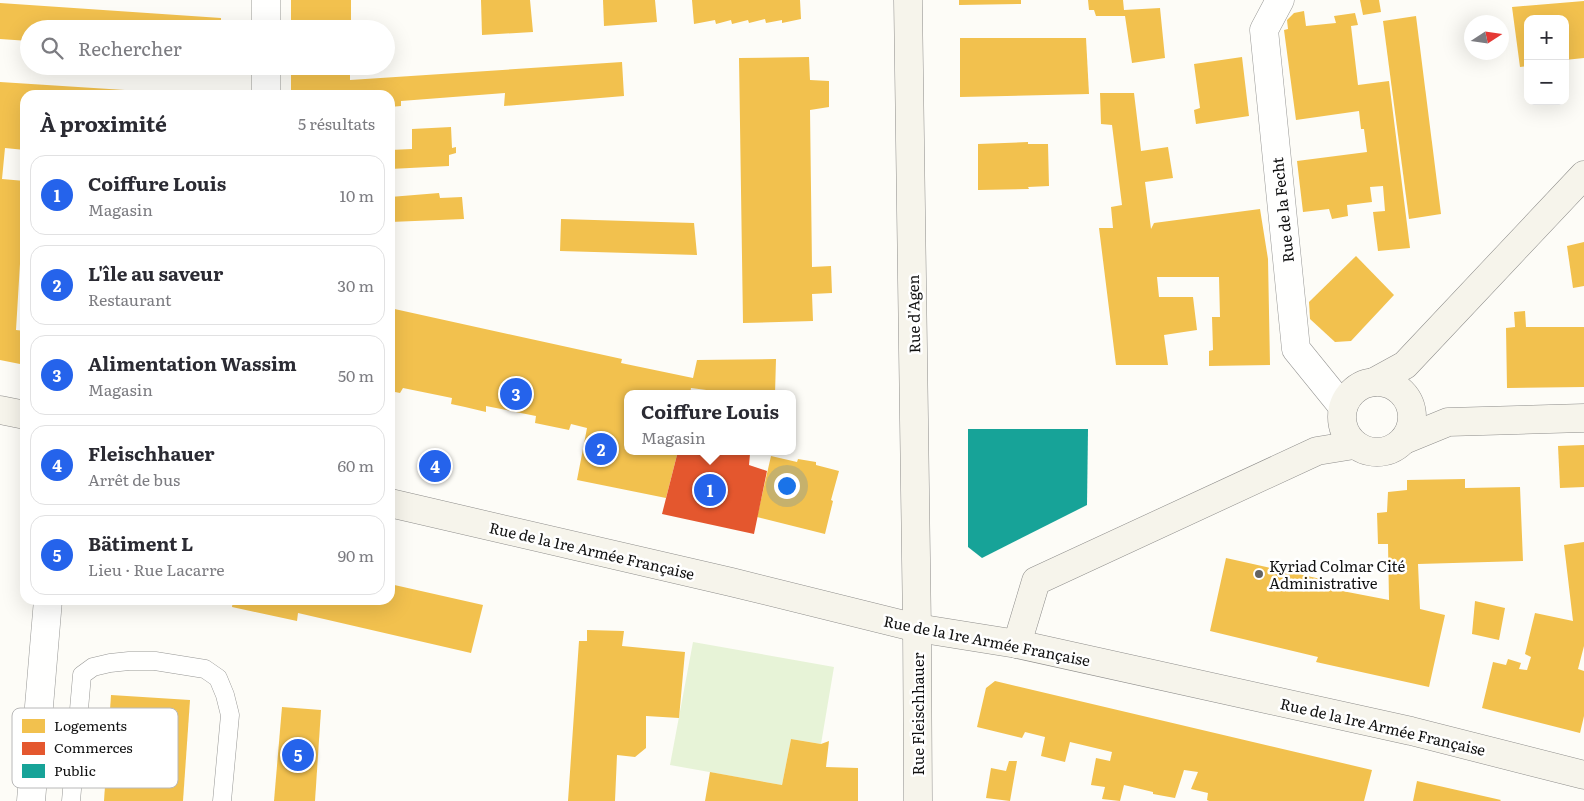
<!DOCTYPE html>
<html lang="fr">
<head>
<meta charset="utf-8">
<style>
  body { margin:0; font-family:Literata,serif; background:#f2f2f3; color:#2b2b33 }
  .controls { position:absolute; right:15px; top:15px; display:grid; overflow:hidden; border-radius:10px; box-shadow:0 5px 20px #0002 }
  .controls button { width:45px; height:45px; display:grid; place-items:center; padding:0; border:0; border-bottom:1px solid #e1e1e2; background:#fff; color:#2b2b33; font:25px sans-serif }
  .compass { position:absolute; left:1464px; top:15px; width:45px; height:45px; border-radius:50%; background:#fff; box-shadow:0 5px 20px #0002; rotate:78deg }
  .you { position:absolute; left:786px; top:485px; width:18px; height:18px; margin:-12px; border:4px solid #fff; border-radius:50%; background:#1a73e8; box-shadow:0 0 0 8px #1a73e833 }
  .badge { display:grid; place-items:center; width:32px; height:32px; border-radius:50%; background:#2563eb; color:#fff; font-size:16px; font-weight:700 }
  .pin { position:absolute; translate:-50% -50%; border:2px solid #fff; box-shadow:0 1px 5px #0006 }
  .popup { position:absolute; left:624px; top:390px; width:172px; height:65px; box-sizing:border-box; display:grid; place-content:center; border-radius:10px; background:#fff; filter:drop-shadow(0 1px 4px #0005); font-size:16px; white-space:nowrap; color:#7c7c81 }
  .popup b { font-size:19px; color:#2b2b33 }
  .popup::after { content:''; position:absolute; left:50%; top:100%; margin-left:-10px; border:10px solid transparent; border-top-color:#fff }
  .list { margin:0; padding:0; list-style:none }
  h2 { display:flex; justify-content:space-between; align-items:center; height:65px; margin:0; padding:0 20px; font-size:21px }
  h2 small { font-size:16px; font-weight:400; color:#7c7c81 }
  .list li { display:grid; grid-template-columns:32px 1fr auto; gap:15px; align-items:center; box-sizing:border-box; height:80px; margin:0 10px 10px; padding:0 10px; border:1px solid #e1e1e2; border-radius:15px }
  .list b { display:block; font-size:19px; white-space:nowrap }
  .list p { margin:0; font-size:16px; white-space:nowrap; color:#7c7c81 }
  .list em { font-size:16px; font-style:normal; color:#7c7c81 }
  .icon { flex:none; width:28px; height:28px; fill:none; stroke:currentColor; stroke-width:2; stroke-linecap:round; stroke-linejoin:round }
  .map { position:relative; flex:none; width:1584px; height:801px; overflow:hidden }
  .search { position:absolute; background:#fff; box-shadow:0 5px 20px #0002; left:20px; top:20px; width:375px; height:55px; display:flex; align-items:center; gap:12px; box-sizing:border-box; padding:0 18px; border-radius:28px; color:#7c7c81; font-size:19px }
  .panel { position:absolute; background:#fff; box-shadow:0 5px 20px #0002; left:20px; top:90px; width:375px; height:515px; border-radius:15px }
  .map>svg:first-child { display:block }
  .green { fill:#e7f3d7 }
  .homes { fill:#f2c14e }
  .shops { fill:#e4572e }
  .public { fill:#17a398 }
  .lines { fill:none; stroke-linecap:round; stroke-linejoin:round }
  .lane-casing { stroke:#979795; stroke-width:19 }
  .street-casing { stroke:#979795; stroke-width:29 }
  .secondary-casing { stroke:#8e8d8b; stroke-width:29 }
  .lane { stroke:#fffffe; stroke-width:18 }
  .street { stroke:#fffffe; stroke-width:28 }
  .secondary { stroke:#f6f4eb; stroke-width:28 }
  .poi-dot { fill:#646362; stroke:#fff; stroke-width:2 }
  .labels { text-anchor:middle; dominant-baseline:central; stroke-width:5; stroke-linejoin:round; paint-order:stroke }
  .street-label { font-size:15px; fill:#111; stroke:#fff }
  .poi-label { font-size:15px; fill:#111; stroke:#fff; text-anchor:start }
  .key { fill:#fff; stroke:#b8b8b8; stroke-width:1 }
  .key-label { font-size:14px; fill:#111 }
</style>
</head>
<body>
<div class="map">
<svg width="1584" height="801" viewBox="0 0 1584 801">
  <rect width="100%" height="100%" fill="#fdfcf7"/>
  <path class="green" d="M693,642l141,25 -13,77 -30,-5 -9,46 -112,-20z"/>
  <g class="homes">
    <rect x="291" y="0" width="60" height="29"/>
    <path d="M481,0h49l3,32 -51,3z"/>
    <path d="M603,0h52l2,22 -53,4z"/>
    <path d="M692,0h108l1,19 -19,4v-3l-16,3 -1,-4 -16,4 -1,-3 -16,4 -1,-4 -15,4 -1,-4 -21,4z"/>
    <path d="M959,0h62v4l-62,1z"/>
    <path d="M1088,0h35l1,10 36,-2 5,50 -33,5 -7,-47h-29l-2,-6h-5z"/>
    <path d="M1360,0h19l2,12 -18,3z"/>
    <path d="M1584,1v57l-19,2v-41h-37v47l-8,1 -8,-60z"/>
    <path d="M0,3l221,15v11h-192v12l-29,-2z"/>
    <path d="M1304,11l2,15 30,-3 -2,-7 21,-3 3,12 -7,1 7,59 31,-4 21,167 -32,3 -5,-39 12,-1 -2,-25 -13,1 2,15 -25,3 1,11 -16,3 -3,-10 -26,3 -6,-51 70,-9 -3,-23h-3l-2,-18 -63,9 -12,-90 4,-1 -1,-9 7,-7z"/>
    <path d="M1416,16l25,198 -32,5 -26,-198z"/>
    <path d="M960,38h126l3,56 -129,3z"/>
    <path d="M809,57l1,23 19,1v26l-19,3 2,157 19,-1 1,27 -20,1 1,27 -70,2 -4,-265z"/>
    <path d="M1242,57l7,59 -53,8 -2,-14 6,-2 -6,-44z"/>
    <path d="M622,62l2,34 -120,10 1,-13 -104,8v5l-11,1v-12h-99v-29h59v14z"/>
    <path d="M0,82l156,10v3h-131v55l-20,-2 -3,31 23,2 -9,149 9,1v34l-25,-5z"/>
    <path d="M1100,93h34l7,58 27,-4 5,31 -28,4 6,47 3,-6 106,-14 8,50 2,106 -61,1v-15l4,-1 -1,-33h8l-1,-40h-62l2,20h34l4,33 -33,5 4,30h-52l-17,-137h14l-2,-21 11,-2 -10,-80 -11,-1z"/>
    <path d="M451,127l1,21 4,-1v6l-7,2v11l-59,3v-19l22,-1v-20z"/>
    <path d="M1028,142v2h20l1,42 -21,1 1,2 -51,1v-46z"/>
    <path d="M439,193l1,5 22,-1 2,22 -74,3v-25z"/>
    <path d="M561,219l133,4 3,32 -137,-4z"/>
    <path d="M1584,242v44l-11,2 -6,-42z"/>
    <path d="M1356,256l38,39 -43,46 -16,1 -25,-23 -1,-17z"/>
    <path d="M390,308l232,51 -1,4 72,15 4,-18 79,-1 -1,35h-38l-46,-6 -1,6h-62v57h50l-12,47 -89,-18 10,-52 -16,-4 -2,6 -34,-7 1,-7 -50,-10v6l-21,-5 -14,-3 1,-6 -49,-10 -3,5 -10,-2z"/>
    <path d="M1525,311l1,16h58v60l-77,1 -1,-60 9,-1 -1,-15z"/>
    <path d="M1584,445v42l-24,1 -2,-42z"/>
    <path d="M771,456l26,6 1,-3 18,3v3l23,6 -8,29 2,1 -8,33 -68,-17z"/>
    <path d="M1465,479v9l55,-1 3,74 -105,3 2,45 25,6 -16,72 -113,-25 2,-5 -108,-26 16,-73 113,25 -2,7 52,10 -1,-56h-10l-1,-31 10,-1 1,-20 19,-2v-10z"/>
    <path d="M1584,542v104l-6,23 6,2v45l-4,17 -98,-25 11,-46 13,3 2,-6 13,4 -2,6 8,1 4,-13 -6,-3 10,-41 38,8 -9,-76z"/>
    <path d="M390,584l93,21 -12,48 -173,-40 -1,8 -65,-14 1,-7h157z"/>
    <path d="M1475,601l30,7 -6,32 -27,-6z"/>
    <path d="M587,630l37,1 -2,15 63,6 -6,66 -33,-2v32l-11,9 -18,-2 -2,46h-47l11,-160h8z"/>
    <path d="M995,681l377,89 -8,31h-155l-2,-1 1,-7 -17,-4 7,-17 -14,-2 -9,28 -22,-4v-2l-29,-7 -4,16 -18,-2 3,-12 -14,-2 5,-27 14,3 2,-9 -42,-10 -5,20 -24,-6 4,-19 -20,-5 -3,6 -45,-11 9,-39z"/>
    <path d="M111,695l79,5 -7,101h-79z"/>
    <path d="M282,707l39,3 -6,91h-41z"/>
    <path d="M791,739l30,5 8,-3 -3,26 32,1v33h-153l5,-29 72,13z"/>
    <path d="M1009,761h8l-7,40 -24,-3 5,-30 15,3z"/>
    <path d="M1417,781l84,19 -1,1h-87z"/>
  </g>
  <path class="shops" d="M678,451l18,3 1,-3h41l12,3 -1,11 18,6 -13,63 -92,-20z"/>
  <path class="public" d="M968,429h120l-1,76 -105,53 -14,-11z"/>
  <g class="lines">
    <g class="lane-casing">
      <path id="lane" d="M71,801l11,-126 11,-8 17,-4 19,-2h26l50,8 13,9 7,17 5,20 -8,86"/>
    </g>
    <g class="street-casing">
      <g id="street">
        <path d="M266,0v29"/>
        <path d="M1280,0l-16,30 32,319 47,58"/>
        <path d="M266,66v29"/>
        <path d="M31,801l17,-201"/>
      </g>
    </g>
    <g class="secondary-casing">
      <g id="secondary">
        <path d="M908,0l9,628 1,173"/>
        <circle cx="1377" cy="417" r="35"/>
        <path d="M1374,382l31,-17 179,-190"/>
        <path d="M0,410l25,5"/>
        <path d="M1404,440l44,-18 136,-4"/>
        <path d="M390,503l341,79 186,46 100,16 394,87 173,44"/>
        <path d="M1017,644l19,-63 281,-130 37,-6"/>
      </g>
    </g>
    <use href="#lane" class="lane"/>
    <use href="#street" class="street"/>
    <use href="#secondary" class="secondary"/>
  </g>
  <circle class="poi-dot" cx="1259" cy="574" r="5"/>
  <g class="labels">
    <g class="street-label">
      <text transform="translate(1282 210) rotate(-96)">Rue de la Fecht</text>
      <text transform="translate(913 314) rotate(-91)">Rue d'Agen</text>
      <text transform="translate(592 550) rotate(13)">Rue de la 1re Armée Française</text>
      <text transform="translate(987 640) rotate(11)">Rue de la 1re Armée Française</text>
      <text transform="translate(917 714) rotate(-90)">Rue Fleischhauer</text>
      <text transform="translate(1383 726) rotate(13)">Rue de la 1re Armée Française</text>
    </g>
    <g class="poi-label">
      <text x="1269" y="565">Kyriad Colmar Cité<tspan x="1269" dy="17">Administrative</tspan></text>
    </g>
  </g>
  <rect x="12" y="708" width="166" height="80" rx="8" class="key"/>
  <rect x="22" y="719" width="23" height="14" fill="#f2c14e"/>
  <rect x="22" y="742" width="23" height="13" fill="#e4572e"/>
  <rect x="22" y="764" width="23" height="14" fill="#17a398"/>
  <g class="key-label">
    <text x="54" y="731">Logements</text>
    <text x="54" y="753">Commerces</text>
    <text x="54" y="776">Public</text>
  </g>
</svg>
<div class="controls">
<button>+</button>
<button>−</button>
</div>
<svg class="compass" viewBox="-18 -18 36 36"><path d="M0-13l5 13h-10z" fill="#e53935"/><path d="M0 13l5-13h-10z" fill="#7c7c81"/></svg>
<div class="you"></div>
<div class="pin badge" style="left:710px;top:490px">1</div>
<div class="popup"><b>Coiffure Louis</b>Magasin</div>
<div class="pin badge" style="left:601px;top:449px">2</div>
<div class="pin badge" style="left:516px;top:394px">3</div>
<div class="pin badge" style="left:435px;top:466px">4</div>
<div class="pin badge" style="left:298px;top:755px">5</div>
<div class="search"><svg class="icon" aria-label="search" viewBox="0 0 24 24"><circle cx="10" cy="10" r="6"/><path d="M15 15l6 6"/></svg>Rechercher</div>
<section class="panel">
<h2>À proximité<small>5 résultats</small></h2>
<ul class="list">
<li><span class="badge">1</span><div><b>Coiffure Louis</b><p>Magasin</p></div><em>10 m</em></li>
<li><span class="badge">2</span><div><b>L'île au saveur</b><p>Restaurant</p></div><em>30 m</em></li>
<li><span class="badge">3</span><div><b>Alimentation Wassim</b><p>Magasin</p></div><em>50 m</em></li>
<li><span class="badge">4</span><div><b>Fleischhauer</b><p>Arrêt de bus</p></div><em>60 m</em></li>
<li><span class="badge">5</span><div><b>Bätiment L</b><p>Lieu · Rue Lacarre</p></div><em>90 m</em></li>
</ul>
</section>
</div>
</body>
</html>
